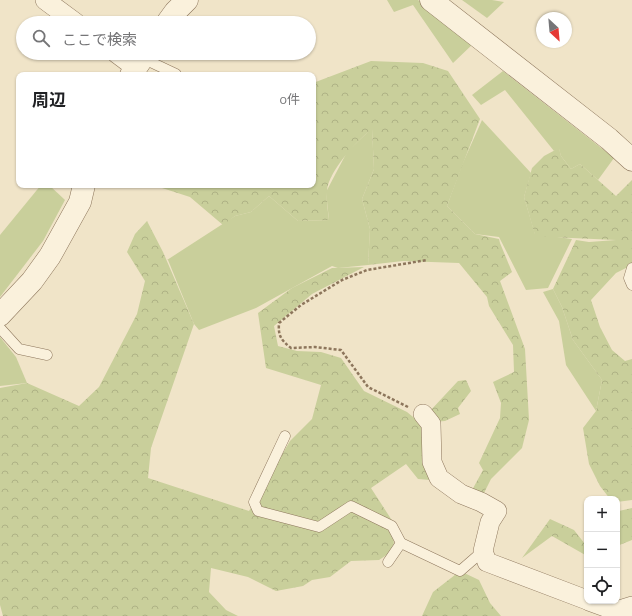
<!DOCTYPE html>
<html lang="ja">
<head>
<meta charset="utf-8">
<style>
  body { margin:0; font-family:"Zilla Slab","Noto Sans JP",serif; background:#f6f6f6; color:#202124 }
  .controls { position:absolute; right:12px; bottom:12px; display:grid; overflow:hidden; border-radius:8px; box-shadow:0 1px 3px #0004 }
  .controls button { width:36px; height:36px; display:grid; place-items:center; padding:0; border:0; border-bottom:1px solid #e0e0e0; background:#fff; color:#202124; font:20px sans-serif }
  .compass { position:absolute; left:536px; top:12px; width:36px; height:36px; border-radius:50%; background:#fff; box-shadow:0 1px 3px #0004; rotate:154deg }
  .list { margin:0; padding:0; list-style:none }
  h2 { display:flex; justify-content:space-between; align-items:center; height:52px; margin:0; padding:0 16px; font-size:17px }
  h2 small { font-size:13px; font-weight:400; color:#757577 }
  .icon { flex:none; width:22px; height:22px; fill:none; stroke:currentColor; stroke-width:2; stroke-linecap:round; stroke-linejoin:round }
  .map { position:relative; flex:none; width:632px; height:616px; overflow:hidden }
  .search { position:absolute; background:#fff; box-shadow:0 1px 3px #0004; left:16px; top:16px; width:300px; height:44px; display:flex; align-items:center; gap:10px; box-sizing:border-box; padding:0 14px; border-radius:22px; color:#757577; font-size:15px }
  .panel { position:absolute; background:#fff; box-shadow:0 1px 3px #0004; left:16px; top:72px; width:300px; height:116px; border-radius:8px }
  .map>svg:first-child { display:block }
  .green { fill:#c9cf9b }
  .forest { fill:url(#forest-crowns) }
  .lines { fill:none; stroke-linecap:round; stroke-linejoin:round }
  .service-casing { stroke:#8d765c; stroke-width:11 }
  .minor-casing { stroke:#8d765c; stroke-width:20 }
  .tertiary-casing { stroke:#8d765c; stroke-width:23 }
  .path { stroke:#8d765c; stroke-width:2.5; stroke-dasharray:3 2; stroke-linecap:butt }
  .service { stroke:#faf1dc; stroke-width:10 }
  .minor { stroke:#faf1dc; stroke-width:19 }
  .tertiary { stroke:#faf1dc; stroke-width:22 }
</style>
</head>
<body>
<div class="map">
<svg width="632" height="616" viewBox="0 0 632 616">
  <defs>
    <pattern id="forest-crowns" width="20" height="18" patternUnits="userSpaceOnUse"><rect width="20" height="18" fill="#c9cf9b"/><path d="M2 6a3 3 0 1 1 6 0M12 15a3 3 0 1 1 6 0" fill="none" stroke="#aeb285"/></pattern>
  </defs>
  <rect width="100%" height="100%" fill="#f0e4c8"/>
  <g class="green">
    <path d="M387,0h31l57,42 -22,21 -40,-58 -19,7z"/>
    <path d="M462,0h30l12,2 -17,16z"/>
    <path d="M503,71l111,87 -16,22 -18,-16 -9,5 -10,-13 -2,-7 -5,2 -49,-61 -24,15 -9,-10z"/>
    <path d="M482,120l49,53 -7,24 11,37 37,5 -24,49 -22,2 -27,-53 -24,-3 -28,-28 15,-41z"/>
    <path d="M372,128l2,41 -12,30 8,30 -2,36 -30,3 -6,-2 -76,42 -57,22 -5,-6 -26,-64h-1l68,-44 16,-4 18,-16 29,25 31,-1 -3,-28 21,-40z"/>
    <path d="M41,185h8l16,15 -22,41 -43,56v-62z"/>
    <path d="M553,289l9,18 11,33 29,40 -6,31 -30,-46 -7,-44 -16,-29z"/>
    <path d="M0,337l16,20 11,26 -27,3z"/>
  </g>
  <g class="forest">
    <path d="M371,61l52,2 25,8 32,48 -33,87 28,28 24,5 1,4 12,29 -12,9 25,68 4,71 -7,28 -31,31 -8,16 -12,-3 12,-22 -4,-7 21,-45 1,-15 -8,-21 21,-10 -1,-27 -24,-39 -2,-9 -28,-34 -56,-2 -35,4 2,-36 -8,-30 12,-30 -2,-40c-15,11 -44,43 -45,62 -1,9 1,20 2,29l-31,1 -29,-25 -18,16 -16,4 -12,9 -33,-28 -28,-9 3,-3h148v-102z"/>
    <path d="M559,148l2,8 10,13 9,-5 36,32 16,-16v85l-16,8 -25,27 9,27 12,23 13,11 7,-2v141l-15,2v-3h-7l-10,-13 -11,-22 -6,-36 13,-17 6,-31 -29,-40 -11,-33 -9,-18 23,-49 13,2 27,-2 -67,-3 -14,-2 -11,-38 8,-29 12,-12z"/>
    <path d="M147,221l16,31 31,72 -43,124 -3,30 101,33 41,-70 22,-22 9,-34 -55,-17 -8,-55 34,-25 40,-20 32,-1 -52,27 -38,32 4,20 19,5 24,1 20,6 23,33 43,21 17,14 6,54 -12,-1 -12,-15 -35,24 22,34 1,28 -15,10 -28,1 -21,16 -18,3 -9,6 -27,5 -28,-14 -37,-9 -2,24 17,18 12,6h-235l-3,-11v-217l27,-5 52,23 20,-19 38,-73 8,-33 -18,-29 8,-18z"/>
    <path d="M466,380l5,11 -13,17 2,6 -15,7 -12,1 -3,-11 28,-30z"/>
    <path d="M632,508v32l-15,6v-29l2,-6z"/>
    <path d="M550,519l24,11 11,14h2v12l-35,-20 -30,22z"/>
    <path d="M460,571l19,9 11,23 11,13h-79l11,-24z"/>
  </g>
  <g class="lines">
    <g class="service-casing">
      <g id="service">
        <path d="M142,58l34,16"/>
        <path d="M632,268l-3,10 3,7"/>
        <path d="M0,328l19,21 28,6"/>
        <path d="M285,436l-31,66 4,9 61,16 32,-21 41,20 9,17 59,28 23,-20"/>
        <path d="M388,562l13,-19"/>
      </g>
    </g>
    <g class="minor-casing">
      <g id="minor">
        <path d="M45,0l31,23"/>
        <path d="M116,53l20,15"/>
        <path d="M423,414l8,10 1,38 7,16 22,16 20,8 16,9 -7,11 -7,29 4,11 100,38"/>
        <path d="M589,601l27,10 16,-5"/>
      </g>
    </g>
    <g class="tertiary-casing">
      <g id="tertiary">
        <path d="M431,0l178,139 23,21"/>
        <path d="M167,23l8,-11 12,-12"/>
        <path d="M131,75l15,-22"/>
        <path d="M0,315l32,-34 18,-25 30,-54 4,-17"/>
      </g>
    </g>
    <path class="path" d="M408,407l-40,-20 -27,-37 -26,-3 -24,1c-10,-8 -13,-12 -12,-25l22,-18 41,-25 25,-10 60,-10"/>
    <use href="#service" class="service"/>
    <use href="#minor" class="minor"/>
    <use href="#tertiary" class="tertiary"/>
  </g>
</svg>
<div class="controls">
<button>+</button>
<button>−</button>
<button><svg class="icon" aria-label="locate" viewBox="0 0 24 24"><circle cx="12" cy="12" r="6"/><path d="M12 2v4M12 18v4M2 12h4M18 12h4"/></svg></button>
</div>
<svg class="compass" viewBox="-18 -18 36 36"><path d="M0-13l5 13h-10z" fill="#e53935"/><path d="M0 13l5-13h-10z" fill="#757577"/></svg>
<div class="search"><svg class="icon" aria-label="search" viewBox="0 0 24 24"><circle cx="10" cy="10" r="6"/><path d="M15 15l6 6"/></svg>ここで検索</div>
<section class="panel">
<h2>周辺<small>0件</small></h2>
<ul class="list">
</ul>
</section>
</div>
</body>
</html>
